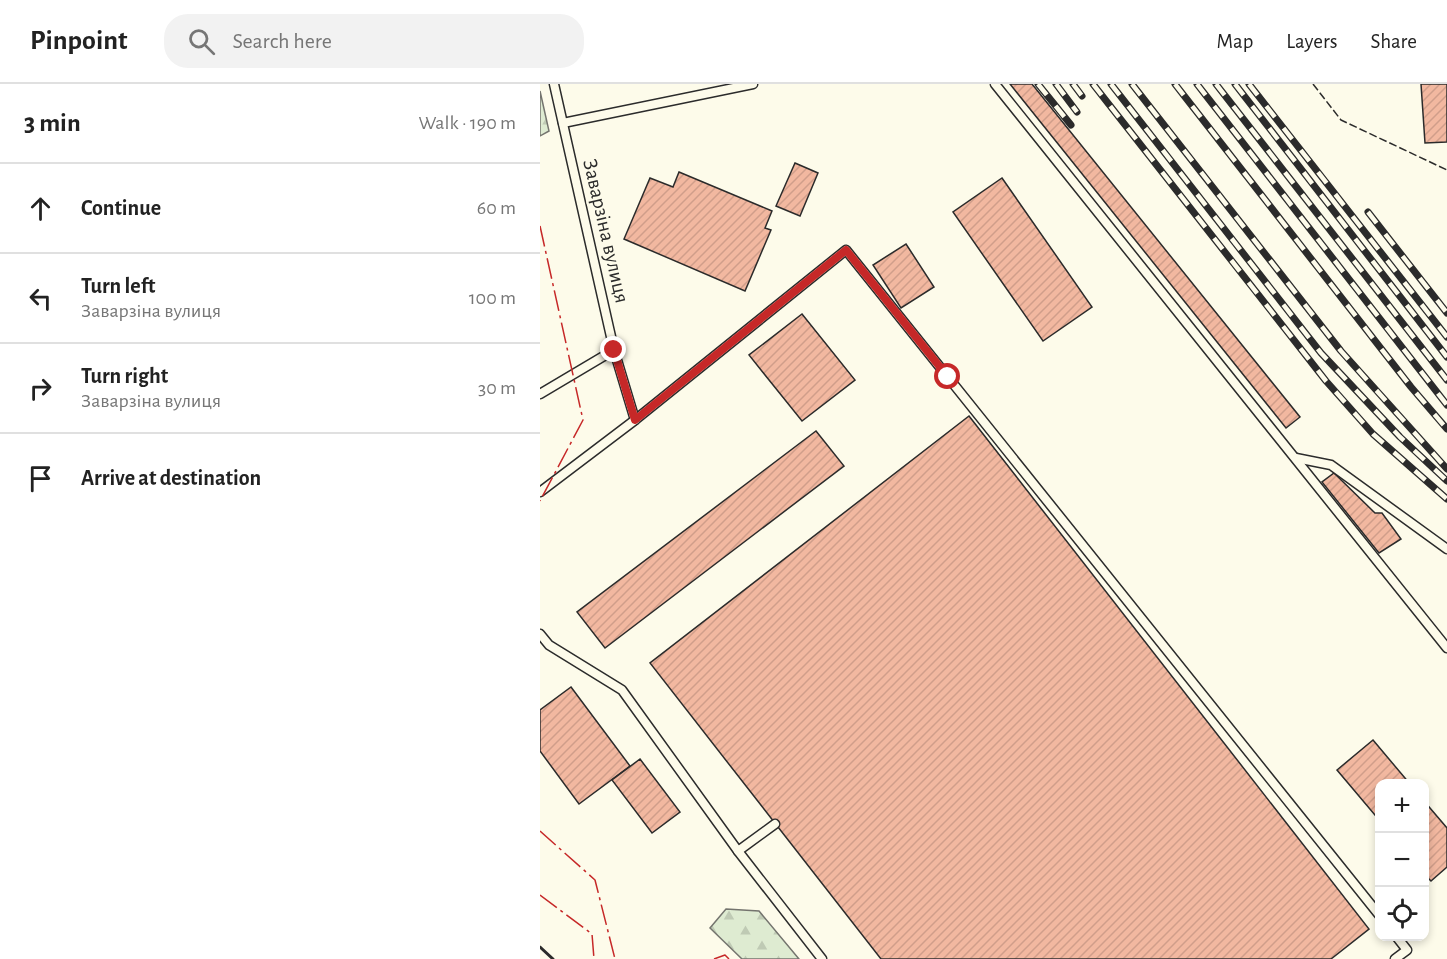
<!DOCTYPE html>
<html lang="en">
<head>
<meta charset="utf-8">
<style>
  body { margin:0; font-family:"Alegreya Sans",sans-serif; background:#f2f2f2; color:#222 }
  .controls { position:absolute; right:18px; bottom:18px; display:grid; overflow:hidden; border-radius:12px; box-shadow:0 3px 9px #0003 }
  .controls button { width:54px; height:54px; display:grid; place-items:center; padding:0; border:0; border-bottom:2px solid #e0e0e0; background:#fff; color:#222; font:30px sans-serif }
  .stop { position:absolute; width:18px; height:18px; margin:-14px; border:4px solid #c62828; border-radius:50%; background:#fff }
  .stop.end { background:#c62828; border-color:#fff; box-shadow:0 2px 6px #0008 }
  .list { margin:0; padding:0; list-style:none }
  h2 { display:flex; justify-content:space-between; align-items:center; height:78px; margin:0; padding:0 24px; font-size:26px }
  h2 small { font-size:20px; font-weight:400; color:#767676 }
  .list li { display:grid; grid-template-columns:39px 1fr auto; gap:18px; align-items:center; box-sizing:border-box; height:90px; padding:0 24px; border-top:2px solid #e0e0e0 }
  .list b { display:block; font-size:22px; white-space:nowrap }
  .list p { margin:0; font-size:20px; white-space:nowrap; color:#767676 }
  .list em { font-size:20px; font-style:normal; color:#767676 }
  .icon { flex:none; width:33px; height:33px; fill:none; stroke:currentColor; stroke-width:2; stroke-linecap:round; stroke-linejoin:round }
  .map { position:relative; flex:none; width:907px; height:875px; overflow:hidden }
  header { display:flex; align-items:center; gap:36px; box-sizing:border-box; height:84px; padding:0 30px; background:#fff; border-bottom:2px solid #e0e0e0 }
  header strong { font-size:28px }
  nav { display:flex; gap:33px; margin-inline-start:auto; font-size:21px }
  .search { width:420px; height:54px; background:#f2f2f2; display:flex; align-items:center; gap:15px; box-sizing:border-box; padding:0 21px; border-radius:24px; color:#767676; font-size:22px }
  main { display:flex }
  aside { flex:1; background:#fff }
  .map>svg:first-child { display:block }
  .forest { fill:url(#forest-firs); stroke:#74746e; stroke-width:1.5 }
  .building { fill:url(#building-hatch); stroke:#2b2b2b; stroke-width:1.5 }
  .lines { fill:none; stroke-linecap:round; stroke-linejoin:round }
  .service-casing { stroke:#2b2b2b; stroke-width:11 }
  .service { stroke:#fdfbea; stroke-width:8 }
  .rail-casing { stroke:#2b2b2b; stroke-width:7 }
  .rail { stroke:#fdfbea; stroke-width:4.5; stroke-dasharray:14; stroke-linecap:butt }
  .fence { stroke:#2b2b2b; stroke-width:1.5; stroke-dasharray:8 3; stroke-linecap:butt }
  .wall { stroke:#2b2b2b; stroke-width:3 }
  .power { stroke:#c62828; stroke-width:1.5; stroke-dasharray:21 4.5 3 4.5; stroke-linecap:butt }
  .route { stroke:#c62828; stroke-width:8 }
  .labels { text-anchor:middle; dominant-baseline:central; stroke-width:4.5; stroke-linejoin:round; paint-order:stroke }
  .street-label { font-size:21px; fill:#2b2b2b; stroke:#fdfbea }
</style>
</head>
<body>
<header>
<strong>Pinpoint</strong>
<div class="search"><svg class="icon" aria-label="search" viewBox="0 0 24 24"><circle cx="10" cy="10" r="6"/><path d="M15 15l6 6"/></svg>Search here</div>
<nav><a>Map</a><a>Layers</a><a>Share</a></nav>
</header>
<main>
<aside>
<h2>3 min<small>Walk · 190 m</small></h2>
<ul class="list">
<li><svg class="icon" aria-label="ahead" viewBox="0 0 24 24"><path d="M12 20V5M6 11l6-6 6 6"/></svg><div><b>Continue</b></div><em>60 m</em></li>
<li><svg class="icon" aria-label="left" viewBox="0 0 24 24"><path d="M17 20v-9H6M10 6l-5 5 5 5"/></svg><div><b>Turn left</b><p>Заварзіна вулиця</p></div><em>100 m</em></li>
<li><svg class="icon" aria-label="right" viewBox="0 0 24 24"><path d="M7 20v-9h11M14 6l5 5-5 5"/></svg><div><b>Turn right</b><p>Заварзіна вулиця</p></div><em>30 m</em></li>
<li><svg class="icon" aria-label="arrive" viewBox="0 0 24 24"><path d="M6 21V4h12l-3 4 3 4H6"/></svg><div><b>Arrive at destination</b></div></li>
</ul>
</aside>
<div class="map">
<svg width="907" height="875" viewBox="0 0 907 875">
  <defs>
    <pattern id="forest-firs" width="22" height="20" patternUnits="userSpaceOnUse" patternTransform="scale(1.5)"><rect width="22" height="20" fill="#deebd1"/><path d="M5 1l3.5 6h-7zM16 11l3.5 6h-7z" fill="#bfcab4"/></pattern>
    <pattern id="building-hatch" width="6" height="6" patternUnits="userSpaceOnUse" patternTransform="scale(1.5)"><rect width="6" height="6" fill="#f2b8a0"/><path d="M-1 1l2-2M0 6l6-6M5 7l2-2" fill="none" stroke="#d09e8a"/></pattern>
  </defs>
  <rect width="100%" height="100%" fill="#fdfbea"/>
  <g class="forest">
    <path d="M0,7l9,40 -9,5z"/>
    <path d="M186,825l33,2 40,48h-57l-32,-31z"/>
  </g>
  <g class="building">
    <path d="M470,0h22l268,333 -14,11z"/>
    <path d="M881,0h26v58l-22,1z"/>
    <path d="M255,79l23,10 -18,43 -24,-10z"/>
    <path d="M139,88l93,39 -7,17 6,2 -26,61 -121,-52 26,-61 23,9z"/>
    <path d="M462,94l90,129 -49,34 -90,-129z"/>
    <path d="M366,160l28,43 -33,21 -28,-43z"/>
    <path d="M262,230l53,66 -53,41 -53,-66z"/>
    <path d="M429,332l400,513 -38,30h-450l-231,-296z"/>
    <path d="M276,347l28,35 -239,182 -28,-36z"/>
    <path d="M794,389l41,40h7l19,26 -22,14 -57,-71z"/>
    <path d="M31,603l59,79 -51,38 -39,-53v-41z"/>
    <path d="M833,656l37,44h-30v37l-43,-51z"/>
    <path d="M100,675l40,53 -28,21 -40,-53z"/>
    <path d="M884,717l23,27v39l-16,14 -7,-7z"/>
  </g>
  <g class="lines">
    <g class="service-casing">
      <g id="service">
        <path d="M14,0l60,266 21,70"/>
        <path d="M455,0l452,564"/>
        <path d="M23,39l190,-39"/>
        <path d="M0,310l74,-44"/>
        <path d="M756,374l35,7 116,84"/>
        <path d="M0,408l95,-72 211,-170 534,666"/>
        <path d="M0,550l9,11 73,45 116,161 84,108"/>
        <path d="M198,767l37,-27"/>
        <path d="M855,875l12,-9 -11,-14"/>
      </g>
    </g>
    <use href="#service" class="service"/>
    <g class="rail-casing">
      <g id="rail">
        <path d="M498,0l33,41"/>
        <path d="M516,0l21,28"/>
        <path d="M533,0l9,12"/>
        <path d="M553,0l233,297 47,53 74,65"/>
        <path d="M571,0l210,269 79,84 47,44"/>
        <path d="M592,0l209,267 106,118"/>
        <path d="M635,0l236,303 36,42"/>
        <path d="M657,0l250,321"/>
        <path d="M676,0l231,296"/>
        <path d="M695,0l212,273"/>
        <path d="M709,0l198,253"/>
        <path d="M828,128l79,101"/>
      </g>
    </g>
    <use href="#rail" class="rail"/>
    <path class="fence" d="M773,0l28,36 106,50"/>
    <path class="wall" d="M0,863l13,12"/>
    <g class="power">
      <path d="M0,142l43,194 -43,81"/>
      <path d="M0,747l55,49 20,79"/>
      <path d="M0,811l52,39 2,25"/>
      <path d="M174,875l11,-4 4,4"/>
    </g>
  </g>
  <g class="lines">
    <path class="route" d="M74,266l21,70 211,-170 102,127"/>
  </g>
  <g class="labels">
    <g class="street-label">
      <text transform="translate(66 147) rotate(77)">Заварзіна вулиця</text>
    </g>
  </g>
</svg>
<div class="controls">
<button>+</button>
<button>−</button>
<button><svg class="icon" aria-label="locate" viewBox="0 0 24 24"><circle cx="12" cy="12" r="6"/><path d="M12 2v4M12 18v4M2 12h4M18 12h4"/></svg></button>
</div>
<div class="stop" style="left:408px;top:293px"></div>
<div class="stop end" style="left:74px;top:266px"></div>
</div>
</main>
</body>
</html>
